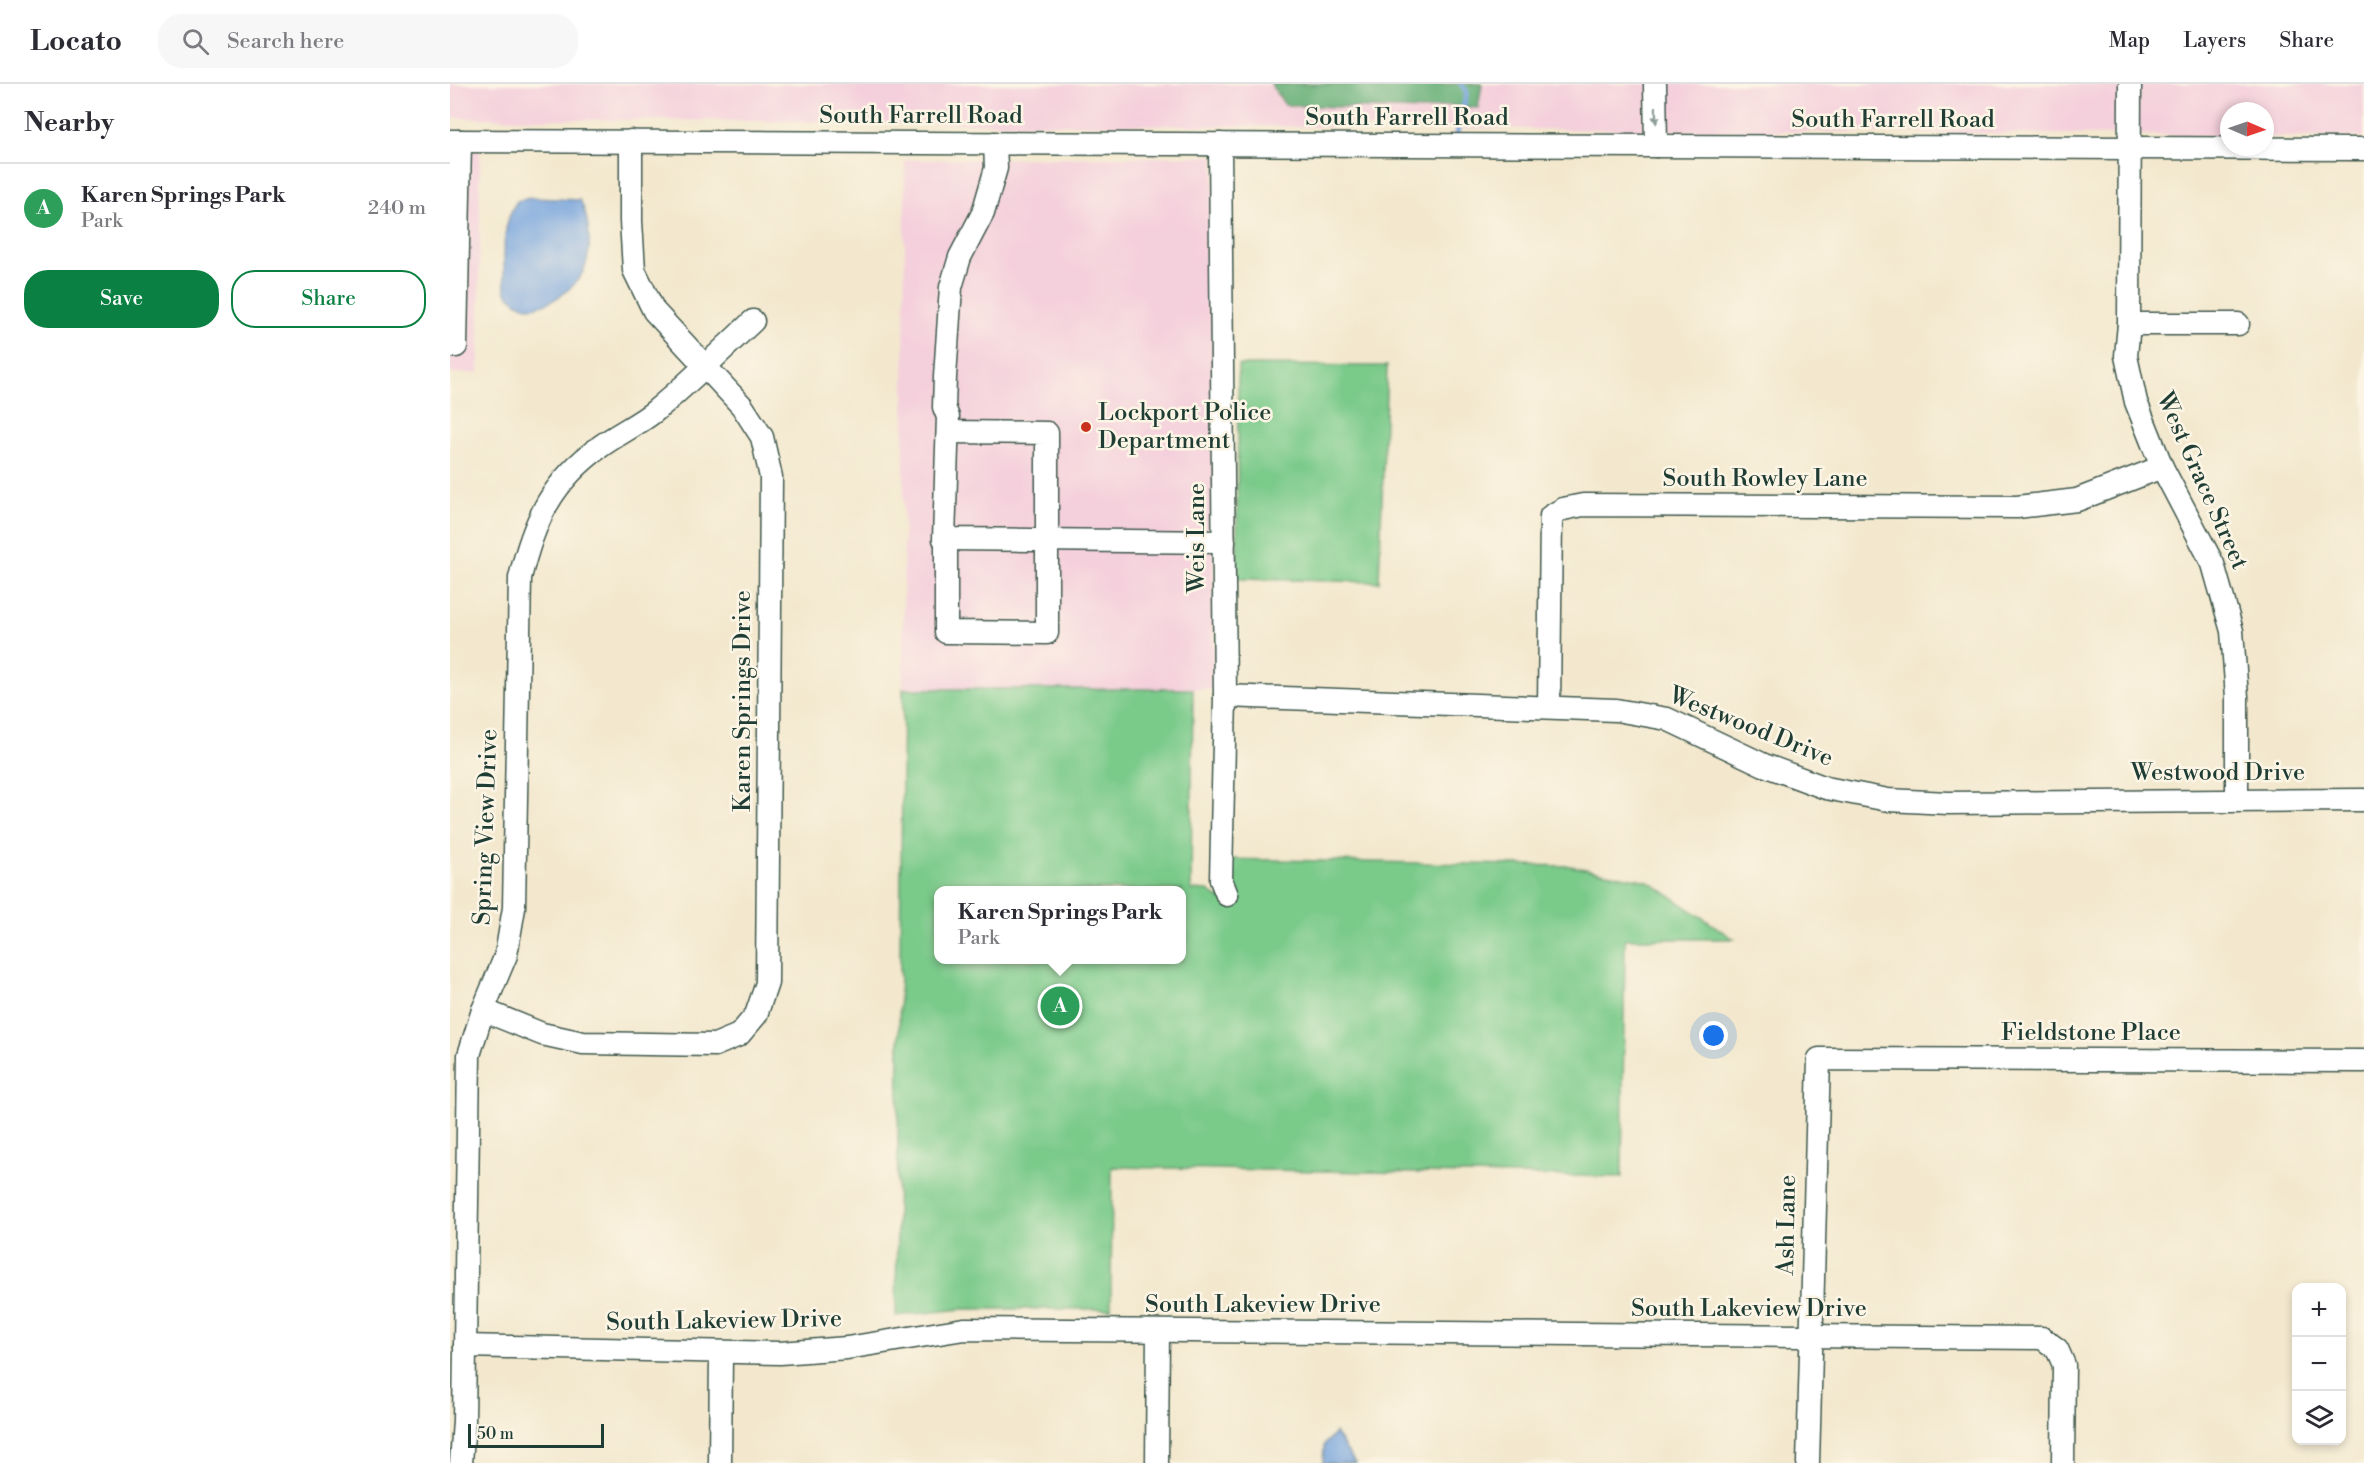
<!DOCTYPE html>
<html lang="en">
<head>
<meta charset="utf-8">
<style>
  body { margin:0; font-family:"Libre Bodoni",serif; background:#f7f7f7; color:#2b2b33 }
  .controls { position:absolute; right:18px; bottom:18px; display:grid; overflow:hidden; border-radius:12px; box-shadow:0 3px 9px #0003 }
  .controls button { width:54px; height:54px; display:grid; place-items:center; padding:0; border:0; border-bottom:2px solid #e1e1e2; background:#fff; color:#2b2b33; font:30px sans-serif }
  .compass { position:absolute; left:1770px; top:18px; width:54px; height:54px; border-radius:50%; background:#fff; box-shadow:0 3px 9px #0003; rotate:92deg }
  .scale { position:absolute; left:18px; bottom:15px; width:136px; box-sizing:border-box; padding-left:6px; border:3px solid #1f3d34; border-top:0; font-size:16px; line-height:21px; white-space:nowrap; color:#1f3d34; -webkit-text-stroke:4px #fcf5e5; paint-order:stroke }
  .you { position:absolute; left:1264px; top:952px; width:21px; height:21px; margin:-15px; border:4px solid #fff; border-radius:50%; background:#1a73e8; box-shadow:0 0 0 9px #1a73e833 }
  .badge { display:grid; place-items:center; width:39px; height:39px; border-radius:50%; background:#0b8043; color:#fff; font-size:20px; font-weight:700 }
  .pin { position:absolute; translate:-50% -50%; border:3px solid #fff; box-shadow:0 2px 6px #0006 }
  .popup { position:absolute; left:484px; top:802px; width:252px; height:78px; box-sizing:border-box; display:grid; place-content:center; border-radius:12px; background:#fff; filter:drop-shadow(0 2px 4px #0005); font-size:20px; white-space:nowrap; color:#7c7c81 }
  .popup b { font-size:22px; color:#2b2b33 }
  .popup::after { content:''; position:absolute; left:50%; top:100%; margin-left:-12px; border:12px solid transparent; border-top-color:#fff }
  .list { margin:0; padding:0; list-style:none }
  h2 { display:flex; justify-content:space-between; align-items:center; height:78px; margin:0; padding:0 24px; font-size:26px }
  h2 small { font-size:20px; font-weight:400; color:#7c7c81 }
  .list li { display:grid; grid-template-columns:39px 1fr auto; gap:18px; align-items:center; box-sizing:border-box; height:90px; padding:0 24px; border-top:2px solid #e1e1e2 }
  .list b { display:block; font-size:22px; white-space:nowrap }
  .list p { margin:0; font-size:20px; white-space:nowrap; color:#7c7c81 }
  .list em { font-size:20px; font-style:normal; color:#7c7c81 }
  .actions { display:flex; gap:12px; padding:18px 24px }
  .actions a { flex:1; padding:14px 0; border:2px solid #0b8043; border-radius:24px; text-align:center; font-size:21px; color:#0b8043 }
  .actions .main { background:#0b8043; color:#fff }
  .icon { flex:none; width:33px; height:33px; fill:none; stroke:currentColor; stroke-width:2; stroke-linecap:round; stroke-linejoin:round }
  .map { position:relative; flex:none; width:1914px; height:1379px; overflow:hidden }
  header { display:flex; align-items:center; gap:36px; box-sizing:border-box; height:84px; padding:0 30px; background:#fff; border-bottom:2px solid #e1e1e2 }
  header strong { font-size:28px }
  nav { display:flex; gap:33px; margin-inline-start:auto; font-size:21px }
  .search { width:420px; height:54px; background:#f7f7f7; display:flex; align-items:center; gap:15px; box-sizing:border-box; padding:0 21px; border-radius:24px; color:#7c7c81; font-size:22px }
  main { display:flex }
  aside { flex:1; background:#fff }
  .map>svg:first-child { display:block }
  .built { fill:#f4cfdc }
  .green { fill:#7aca8a; stroke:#4c845f; stroke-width:1.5; fill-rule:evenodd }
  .forest { fill:#63ae76; stroke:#417655; stroke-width:1.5 }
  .water { fill:#74a3dd; stroke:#4a7088; stroke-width:1.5 }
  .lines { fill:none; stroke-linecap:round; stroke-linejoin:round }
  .stream { stroke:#74a3dd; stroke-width:5 }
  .minor-casing { stroke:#3f574b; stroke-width:25 }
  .minor { stroke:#fff; stroke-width:22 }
  .oneway { fill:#8f9e9a }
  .poi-dot { fill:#c8321e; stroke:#fcf5e5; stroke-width:2 }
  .labels { text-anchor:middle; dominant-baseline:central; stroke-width:5; stroke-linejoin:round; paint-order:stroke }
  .street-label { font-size:24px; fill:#1f3d34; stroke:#fcf5e5 }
  .poi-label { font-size:24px; fill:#1f3d34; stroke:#fcf5e5; text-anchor:start }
</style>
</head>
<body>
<header>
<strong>Locato</strong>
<div class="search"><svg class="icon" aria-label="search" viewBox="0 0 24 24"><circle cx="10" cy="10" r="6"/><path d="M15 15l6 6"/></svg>Search here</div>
<nav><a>Map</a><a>Layers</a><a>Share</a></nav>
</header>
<main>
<aside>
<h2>Nearby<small></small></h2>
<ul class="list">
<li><span class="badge" style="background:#2e9e5b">A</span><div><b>Karen Springs Park</b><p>Park</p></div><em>240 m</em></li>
</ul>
<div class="actions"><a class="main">Save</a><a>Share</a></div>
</aside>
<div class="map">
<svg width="1914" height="1379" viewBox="0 0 1914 1379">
  <rect width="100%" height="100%" fill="#fcf5e5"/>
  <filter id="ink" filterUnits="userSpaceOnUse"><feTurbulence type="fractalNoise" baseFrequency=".0167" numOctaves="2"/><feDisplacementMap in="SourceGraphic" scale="12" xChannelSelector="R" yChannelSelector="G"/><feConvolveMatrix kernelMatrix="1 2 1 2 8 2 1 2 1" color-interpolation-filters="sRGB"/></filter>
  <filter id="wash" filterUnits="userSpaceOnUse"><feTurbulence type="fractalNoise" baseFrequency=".008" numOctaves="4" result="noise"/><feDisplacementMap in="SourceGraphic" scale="24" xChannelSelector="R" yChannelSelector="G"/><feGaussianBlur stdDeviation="1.35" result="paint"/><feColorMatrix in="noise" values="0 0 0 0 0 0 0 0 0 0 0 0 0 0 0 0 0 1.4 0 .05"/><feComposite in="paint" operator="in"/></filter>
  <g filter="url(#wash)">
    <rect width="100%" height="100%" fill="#f3e8ce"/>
    <g class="built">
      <path d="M0,0h1914v53h-99v-26h-36v25l-1779,-18z"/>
      <path d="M0,67h30l-1,222h-29z"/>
      <path d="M764,72v533h-311l2,-529z"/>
    </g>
    <g class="green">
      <path d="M788,281l149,1 -8,216 -142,-3z"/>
      <path d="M453,605h290l-2,201 17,1 13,9 1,-41 348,7 78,15 86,58h-109l-3,238 -510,-10 -1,142h-149l-66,7zM488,806h244v70h-244z"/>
    </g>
    <path class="forest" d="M821,0h211l-4,24 -29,-3 -24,5 -140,-5z"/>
    <g class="water">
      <path d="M81,114l49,2c9,17 12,46 6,64 -6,22 -35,43 -58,43 -9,-1 -17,-9 -23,-16 -1,-28 -5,-66 12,-90z"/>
      <path d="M885,1349l20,30h-32l1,-18z"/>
    </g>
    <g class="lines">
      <path class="stream" d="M1006,53l11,-45 -6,-8"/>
    </g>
  </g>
  <g filter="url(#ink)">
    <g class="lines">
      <g class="minor-casing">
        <g id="minor">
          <path d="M1205,0l1,62"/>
          <path d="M1680,0l-1,240 -3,32 10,46 26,65 51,97 19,67 5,66v102"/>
          <path d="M0,57l1914,8"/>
          <path d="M545,59l1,25 -13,45 -23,44 -9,30 -6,90 -1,30 4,10 -4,122 280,3"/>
          <path d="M770,60l5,552 -4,184 6,15"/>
          <path d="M1679,240h109"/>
          <path d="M0,262h6l4,-205"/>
          <path d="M496,455v93l101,1v-200l-99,-1"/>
          <path d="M775,612l391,14 51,9 97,46 62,23 62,12 60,3 416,-3"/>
          <path d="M1099,622l2,-190 12,-7 20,-4 434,2 60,-7 85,-33"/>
          <path d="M33,926l59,24 41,9 132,2 24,-10 17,-20 11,-32 4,-506 -9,-40 -20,-31 -88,-95 -20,-41 -3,-49v-80"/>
          <path d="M15,1262l315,7 67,-5 117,-19 1078,9 15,11 7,16 -1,98"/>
          <path d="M11,1379l3,-42 5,-366 14,-45 23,-55 8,-47 6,-330c14,-58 32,-97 81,-132 18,-13 38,-22 54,-35 34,-28 66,-60 98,-90"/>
          <path d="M270,1379l1,-110"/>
          <path d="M707,1379l1,-132"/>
          <path d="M1358,1379l11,-404 545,2"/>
        </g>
      </g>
      <use href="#minor" class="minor"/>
    </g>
    <defs><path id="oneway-solid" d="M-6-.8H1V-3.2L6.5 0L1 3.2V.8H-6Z" transform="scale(1.5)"/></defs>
    <use class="oneway" href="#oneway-solid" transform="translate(1206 31) rotate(89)"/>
  </g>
  <circle class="poi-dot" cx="636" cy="343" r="6"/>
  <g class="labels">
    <g class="street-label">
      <text x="471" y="32">South Farrell Road</text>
      <text x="957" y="34">South Farrell Road</text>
      <text x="1443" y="36">South Farrell Road</text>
      <text x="1315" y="395">South Rowley Lane</text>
      <text transform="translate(1752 397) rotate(66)">West Grace Street</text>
      <text transform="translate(747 454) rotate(-90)">Weis Lane</text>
      <text transform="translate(293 617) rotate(-90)">Karen Springs Drive</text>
      <text transform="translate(1301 643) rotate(22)">Westwood Drive</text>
      <text x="1768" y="689">Westwood Drive</text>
      <text transform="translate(36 743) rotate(-88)">Spring View Drive</text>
      <text x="1641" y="949">Fieldstone Place</text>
      <text transform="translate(1337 1141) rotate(-89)">Ash Lane</text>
      <text x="813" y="1221">South Lakeview Drive</text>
      <text x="1299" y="1225">South Lakeview Drive</text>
      <text transform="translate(274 1237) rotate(-1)">South Lakeview Drive</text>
    </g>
    <g class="poi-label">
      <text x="648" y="329">Lockport Police<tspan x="648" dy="28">Department</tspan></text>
    </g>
  </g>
</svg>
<div class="controls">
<button>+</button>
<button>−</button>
<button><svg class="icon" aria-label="layers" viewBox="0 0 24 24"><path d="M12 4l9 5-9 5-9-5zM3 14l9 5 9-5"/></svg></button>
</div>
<svg class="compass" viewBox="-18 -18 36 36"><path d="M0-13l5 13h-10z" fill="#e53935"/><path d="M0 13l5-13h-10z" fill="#7c7c81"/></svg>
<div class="scale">50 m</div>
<div class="you"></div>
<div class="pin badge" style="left:610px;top:922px;background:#2e9e5b">A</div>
<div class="popup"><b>Karen Springs Park</b>Park</div>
</div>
</main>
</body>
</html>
